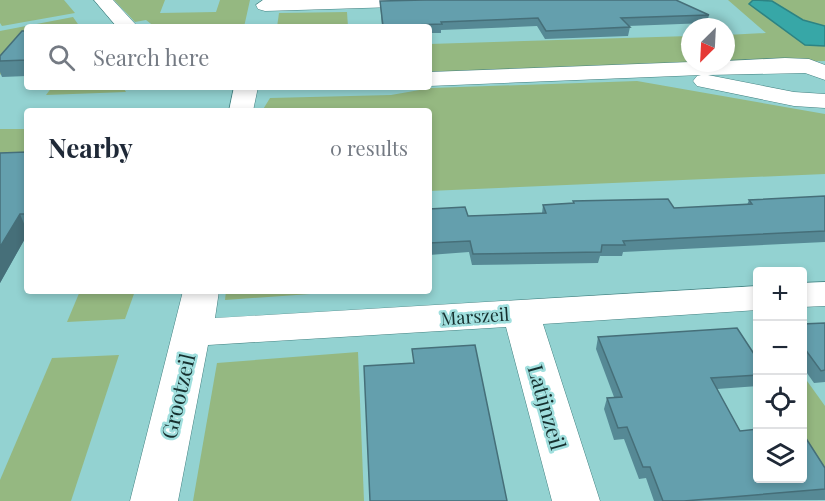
<!DOCTYPE html>
<html lang="en">
<head>
<meta charset="utf-8">
<style>
  body { margin:0; font-family:"Playfair Display",serif; background:#f6f6f7; color:#1f2937 }
  .controls { position:absolute; right:18px; bottom:18px; display:grid; overflow:hidden; border-radius:6px; box-shadow:0 3px 9px #0003 }
  .controls button { width:54px; height:54px; display:grid; place-items:center; padding:0; border:0; border-bottom:2px solid #e0e1e3; background:#fff; color:#1f2937; font:30px sans-serif }
  .compass { position:absolute; left:681px; top:18px; width:54px; height:54px; border-radius:50%; background:#fff; box-shadow:0 3px 9px #0003; rotate:204deg }
  .list { margin:0; padding:0; list-style:none }
  h2 { display:flex; justify-content:space-between; align-items:center; height:78px; margin:0; padding:0 24px; font-size:26px }
  h2 small { font-size:20px; font-weight:400; color:#747a83 }
  .icon { flex:none; width:33px; height:33px; fill:none; stroke:currentColor; stroke-width:2; stroke-linecap:round; stroke-linejoin:round }
  .map { position:relative; flex:none; width:825px; height:501px; overflow:hidden }
  .search { position:absolute; background:#fff; box-shadow:0 3px 9px #0003; left:24px; top:24px; width:408px; height:66px; display:flex; align-items:center; gap:15px; box-sizing:border-box; padding:0 21px; border-radius:6px; color:#747a83; font-size:22px }
  .panel { position:absolute; background:#fff; box-shadow:0 3px 9px #0003; left:24px; top:108px; width:408px; height:186px; border-radius:6px }
  .map>svg:first-child { display:block }
  .green { fill:#95b881 }
  .water { fill:#37a7a7; stroke:#2d8383; stroke-width:1.5 }
  .lines { fill:none; stroke-linecap:round; stroke-linejoin:round }
  .minor-casing { stroke:#438181; stroke-width:1 }
  .minor { fill:#fff; fill-rule:evenodd }
  .wall { fill:#568995 }
  .shaded-wall { fill:#466f79 }
  .building { fill:#649fad; stroke:#466f79; stroke-width:1.5 }
  .labels { text-anchor:middle; dominant-baseline:central; stroke-width:5; stroke-linejoin:round; paint-order:stroke }
  .street-label { font-size:18px; fill:#16302f; stroke:#a0dfde }
  .near-street-label { font-size:21px; fill:#16302f; stroke:#a0dfde }
</style>
</head>
<body>
<div class="map">
<svg width="825" height="501" viewBox="0 0 825 501">
  <rect width="100%" height="100%" fill="#93d2d1"/>
  <g class="green">
    <path d="M0,0h64l11,13 -73,13 -2,-3z"/>
    <path d="M114,0h51l-5,13 56,-1 4,-12h30l-6,27h-89l-9,-7 -11,2z"/>
    <path d="M728,0h25l1,1 -4,3 55,41 20,1v15l-396,13v-30l261,-8v27h36v-28l40,-2z"/>
    <path d="M757,0h68v26l-23,-6 -30,-19z"/>
    <path d="M347,12l1,15h-71l2,-14z"/>
    <path d="M73,17l7,10h-53v18l-27,30v-44z"/>
    <path d="M637,81l188,33v60l-396,17v-80h-167l8,-13 121,-3 40,-7z"/>
    <path d="M52,87h71l3,5 -80,3z"/>
    <path d="M0,129h27v37l-27,1z"/>
    <path d="M80,291h55l-10,28 -58,3z"/>
    <path d="M226,291h127l-128,9z"/>
    <path d="M358,352l6,149h-171l24,-138z"/>
    <path d="M119,355l-48,146h-71v-21l52,-122z"/>
    <path d="M802,374l23,32v77l-22,-37z"/>
  </g>
  <path class="water" d="M753,0l19,1 31,19 22,6v20l-20,-1 -56,-41z"/>
  <g class="lines">
    <g class="minor-casing">
      <g id="minor">
        <path d="M94,0h19l25,27h-21z"/>
        <path d="M263,0h174l-2,4 -7,2 -163,5 -7,-2 -2,-4z"/>
        <path d="M785,58l24,1 16,6v15l-20,-7 -97,2 86,17 31,2v14l-31,-2 -97,-20 -4,-5 4,-5 4,-1 -272,11v-14l261,-10 36,1v-2z"/>
        <path d="M234,87h24l-5,24h-24z"/>
        <path d="M825,282v24l-23,1v-24z"/>
        <path d="M758,286v24l-215,14 57,177h-48l-46,-174 -298,18 -30,156h-48l53,-210h36l-4,27z"/>
      </g>
    </g>
    <use href="#minor" class="minor"/>
  </g>
  <g class="wall">
    <path d="M380,1l329,14 -2,8 -79,3 2,1 -2,9 -83,3 -8,-13 -96,4v3h-12v-6h-47z"/>
    <path d="M27,31v45l-25,1 -2,-5v-16z"/>
    <path d="M27,152v83l-27,48v-130z"/>
    <path d="M825,196v46l-202,10 -1,4h-22l-2,7 -126,2 -3,-13 -40,3v-46l39,7 74,-3 1,-8 30,-2v-2l101,7 73,-3 2,-5z"/>
    <path d="M825,323v59l-11,1 -12,-17v-42z"/>
    <path d="M598,337l160,23v26l-41,3 23,42 85,37v32l-171,1 -8,-23 -7,1 -15,-40 -10,1 -10,-31 3,-11 7,-1 -18,-48z"/>
  </g>
  <path class="shaded-wall" d="M20,214l7,17v4l-27,48v-36z"/>
  <g class="building">
    <path d="M426,0h250l33,15 -88,3 9,9 -84,4 -8,-13 -97,4 1,2 -59,2 -3,-25z"/>
    <path d="M22,31h5v29l-27,1v-5z"/>
    <path d="M27,152v62h-7l-20,33v-94z"/>
    <path d="M825,196v35l-202,10 2,4h-23l-1,7 -128,2 -3,-13 -41,2v-34l36,-2 3,9 78,-3 -3,-8 31,-2 -1,-2 95,-2 6,9 78,-4 -3,-4z"/>
    <path d="M825,323v47l-4,1 -19,-26v-21z"/>
    <path d="M737,328l21,32v15l-47,3 29,53 18,-2v49h44v-46l23,36v21l-141,12h-21l-13,-34h-7l-16,-40 -9,1 -11,-30 15,-1 -24,-60z"/>
    <path d="M475,345l32,156h-137l-6,-135 50,-3 -2,-14z"/>
  </g>
  <g class="labels">
    <g class="street-label">
      <text transform="translate(475 316) rotate(-4)">Marszeil</text>
    </g>
    <g class="near-street-label">
      <text transform="translate(177 396) rotate(-77)">Grootzeil</text>
      <text transform="translate(548 407) rotate(74)">Latijnzeil</text>
    </g>
  </g>
</svg>
<div class="controls">
<button>+</button>
<button>−</button>
<button><svg class="icon" aria-label="locate" viewBox="0 0 24 24"><circle cx="12" cy="12" r="6"/><path d="M12 2v4M12 18v4M2 12h4M18 12h4"/></svg></button>
<button><svg class="icon" aria-label="layers" viewBox="0 0 24 24"><path d="M12 4l9 5-9 5-9-5zM3 14l9 5 9-5"/></svg></button>
</div>
<svg class="compass" viewBox="-18 -18 36 36"><path d="M0-13l5 13h-10z" fill="#e53935"/><path d="M0 13l5-13h-10z" fill="#747a83"/></svg>
<div class="search"><svg class="icon" aria-label="search" viewBox="0 0 24 24"><circle cx="10" cy="10" r="6"/><path d="M15 15l6 6"/></svg>Search here</div>
<section class="panel">
<h2>Nearby<small>0 results</small></h2>
<ul class="list">
</ul>
</section>
</div>
</body>
</html>
